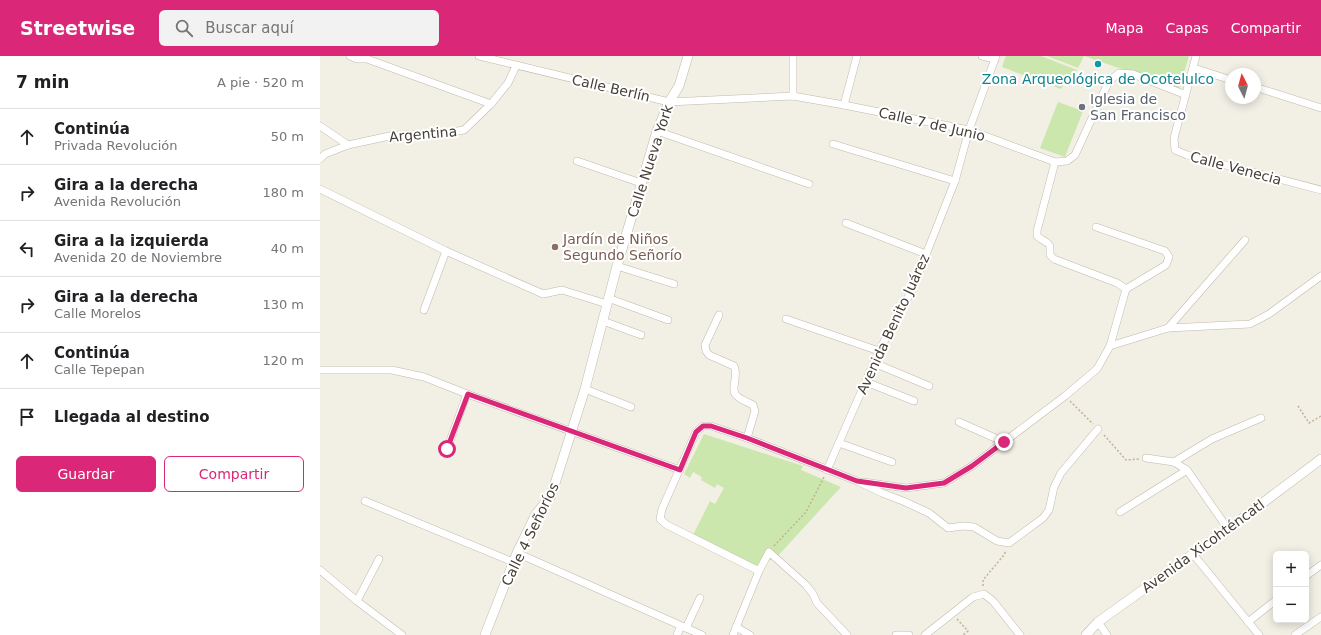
<!DOCTYPE html>
<html lang="es">
<head>
<meta charset="utf-8">
<style>
  body { margin:0; font-family:"DejaVu Sans",sans-serif; background:#f2f2f2; color:#202124 }
  .controls { position:absolute; right:12px; bottom:12px; display:grid; overflow:hidden; border-radius:6px; box-shadow:0 2px 10px #0003 }
  .controls button { width:36px; height:36px; display:grid; place-items:center; padding:0; border:0; border-bottom:1px solid #e0e0e0; background:#fff; color:#202124; font:20px sans-serif }
  .compass { position:absolute; left:905px; top:12px; width:36px; height:36px; border-radius:50%; background:#fff; box-shadow:0 2px 10px #0003; rotate:354deg }
  .stop { position:absolute; width:12px; height:12px; margin:-9px; border:3px solid #db2777; border-radius:50%; background:#fff }
  .stop.end { background:#db2777; border-color:#fff; box-shadow:0 1px 4px #0008 }
  .list { margin:0; padding:0; list-style:none }
  h2 { display:flex; justify-content:space-between; align-items:center; height:52px; margin:0; padding:0 16px; font-size:17px }
  h2 small { font-size:13px; font-weight:400; color:#757577 }
  .list li { display:grid; grid-template-columns:26px 1fr auto; gap:12px; align-items:center; box-sizing:border-box; height:56px; padding:0 16px; border-top:1px solid #e0e0e0 }
  .list b { display:block; font-size:15px; white-space:nowrap }
  .list p { margin:0; font-size:13px; white-space:nowrap; color:#757577 }
  .list em { font-size:13px; font-style:normal; color:#757577 }
  .actions { display:flex; gap:8px; padding:12px 16px }
  .actions a { flex:1; padding:9px 0; border:1px solid #db2777; border-radius:6px; text-align:center; font-size:14px; color:#db2777 }
  .actions .main { background:#db2777; color:#fff }
  .icon { flex:none; width:22px; height:22px; fill:none; stroke:currentColor; stroke-width:2; stroke-linecap:round; stroke-linejoin:round }
  .map { position:relative; flex:none; width:1001px; height:579px; overflow:hidden }
  header { display:flex; align-items:center; gap:24px; box-sizing:border-box; height:56px; padding:0 20px; background:#db2777; color:#fff }
  header strong { font-size:19px }
  nav { display:flex; gap:22px; margin-inline-start:auto; font-size:14px }
  .search { width:280px; height:36px; background:#f2f2f2; display:flex; align-items:center; gap:10px; box-sizing:border-box; padding:0 14px; border-radius:6px; color:#757577; font-size:15px }
  main { display:flex }
  aside { flex:1; background:#fff }
  .map>svg:first-child { display:block }
  .green { fill:#cce7ad }
  .lines { fill:none; stroke-linecap:round; stroke-linejoin:round }
  .minor-casing { stroke:#c1b9ab; stroke-width:8 }
  .tertiary-casing { stroke:#c1b9ab; stroke-width:10 }
  .path { stroke:#bfb299; stroke-width:1.5; stroke-dasharray:2 2; stroke-linecap:butt }
  .minor { stroke:#fff; stroke-width:7 }
  .tertiary { stroke:#fff; stroke-width:9 }
  .route { stroke:#db2777; stroke-width:5 }
  .culture-dot { fill:#0f9aa8; stroke:#fff; stroke-width:1.5 }
  .worship-dot { fill:#6b7280; stroke:#fff; stroke-width:1.5 }
  .education-dot { fill:#8d6e63; stroke:#fff; stroke-width:1.5 }
  .labels { text-anchor:middle; dominant-baseline:central; stroke-width:4; stroke-linejoin:round; paint-order:stroke }
  .culture-label { font-size:14px; fill:#0d838f; stroke:#fff }
  .street-label { font-size:14px; fill:#453f35; stroke:#fff }
  .worship-label { font-size:14px; fill:#5b616d; stroke:#fff; text-anchor:start }
  .education-label { font-size:14px; fill:#785e54; stroke:#fff; text-anchor:start }
</style>
</head>
<body>
<header>
<strong>Streetwise</strong>
<div class="search"><svg class="icon" aria-label="search" viewBox="0 0 24 24"><circle cx="10" cy="10" r="6"/><path d="M15 15l6 6"/></svg>Buscar aquí</div>
<nav><a>Mapa</a><a>Capas</a><a>Compartir</a></nav>
</header>
<main>
<aside>
<h2>7 min<small>A pie · 520 m</small></h2>
<ul class="list">
<li><svg class="icon" aria-label="ahead" viewBox="0 0 24 24"><path d="M12 20V5M6 11l6-6 6 6"/></svg><div><b>Continúa</b><p>Privada Revolución</p></div><em>50 m</em></li>
<li><svg class="icon" aria-label="right" viewBox="0 0 24 24"><path d="M7 20v-9h11M14 6l5 5-5 5"/></svg><div><b>Gira a la derecha</b><p>Avenida Revolución</p></div><em>180 m</em></li>
<li><svg class="icon" aria-label="left" viewBox="0 0 24 24"><path d="M17 20v-9H6M10 6l-5 5 5 5"/></svg><div><b>Gira a la izquierda</b><p>Avenida 20 de Noviembre</p></div><em>40 m</em></li>
<li><svg class="icon" aria-label="right" viewBox="0 0 24 24"><path d="M7 20v-9h11M14 6l5 5-5 5"/></svg><div><b>Gira a la derecha</b><p>Calle Morelos</p></div><em>130 m</em></li>
<li><svg class="icon" aria-label="ahead" viewBox="0 0 24 24"><path d="M12 20V5M6 11l6-6 6 6"/></svg><div><b>Continúa</b><p>Calle Tepepan</p></div><em>120 m</em></li>
<li><svg class="icon" aria-label="arrive" viewBox="0 0 24 24"><path d="M6 21V4h12l-3 4 3 4H6"/></svg><div><b>Llegada al destino</b></div></li>
</ul>
<div class="actions"><a class="main">Guardar</a><a>Compartir</a></div>
</aside>
<div class="map">
<svg width="1001" height="579" viewBox="0 0 1001 579">
  <rect width="100%" height="100%" fill="#f2efe5"/>
  <g class="green">
    <path d="M686,0h35l36,14 -7,16 -6,-2 -3,5 -59,-22z"/>
    <path d="M727,0h142l-10,33 -95,-33 -6,12z"/>
    <path d="M738,46l25,9 -18,46 -25,-9z"/>
    <path d="M384,378l99,32 -2,4 40,17 -65,71 -18,6 -3,3 -62,-32 17,-34 5,3 9,-16 -7,-4 -2,4 -14,-8 1,-3 -9,-5 -3,6 -6,-4z"/>
  </g>
  <g class="lines">
    <g class="minor-casing">
      <g id="minor">
        <path d="M30,0l7,3h10l124,45"/>
        <path d="M159,0l190,46 124,-6 51,9 125,25 86,32 12,-1 8,-6 34,-74 10,-8 14,1 53,21"/>
        <path d="M473,0v40"/>
        <path d="M662,0l13,3"/>
        <path d="M876,0l-22,82 1,12 12,5 134,35"/>
        <path d="M874,12l37,12"/>
        <path d="M935,31l66,21"/>
        <path d="M524,49l13,-49"/>
        <path d="M0,70l28,19"/>
        <path d="M337,75l152,53"/>
        <path d="M513,88l122,37"/>
        <path d="M0,103l5,-5 23,-9 46,-10 44,-1 26,-4 27,-26 17,-21 8,-17"/>
        <path d="M257,105l64,22"/>
        <path d="M735,106l-18,69v5c4,4 10,5 13,10v9l4,4 63,24 9,6"/>
        <path d="M0,133l126,62 97,43 19,-4 45,14"/>
        <path d="M526,167l80,31"/>
        <path d="M776,171l69,24 4,6 -3,8 -40,24"/>
        <path d="M297,210l57,18"/>
        <path d="M288,242l60,22"/>
        <path d="M104,254l22,-59"/>
        <path d="M399,259l-14,30 1,6 3,4 25,11c5,10 -4,23 2,29 4,5 12,7 17,10l2,6 -8,27"/>
        <path d="M466,263l93,32"/>
        <path d="M283,265l38,14"/>
        <path d="M848,272l77,-88"/>
        <path d="M790,290l58,-18 82,-4 19,-10 52,-38"/>
        <path d="M554,307l55,23"/>
        <path d="M0,314h72l32,7 43,17 213,76"/>
        <path d="M546,326l48,19"/>
        <path d="M265,333l46,18"/>
        <path d="M639,366l45,20"/>
        <path d="M519,387l53,19"/>
        <path d="M127,393l20,-55"/>
        <path d="M826,402l28,4 13,8 41,59"/>
        <path d="M854,406l38,-23 49,-21"/>
        <path d="M507,414l52,-119 33,-61 43,-109 14,-51 27,-74"/>
        <path d="M543,426l43,6 38,-5 28,-17 93,-70 32,-27 13,-23 16,-57"/>
        <path d="M45,445l148,61"/>
        <path d="M800,456l67,-42"/>
        <path d="M197,497l185,82"/>
        <path d="M873,498l66,81"/>
        <path d="M0,514l37,31 45,34"/>
        <path d="M439,515l-92,-46 -7,-6 2,-10 34,-77 7,-6h8l36,12 110,43 25,12 21,8 26,12 19,15 15,-2 11,1 23,14 12,2 34,-25 6,-8 5,-23 7,-14 37,-44"/>
        <path d="M986,520l15,-11"/>
        <path d="M37,545l22,-42"/>
        <path d="M778,566l9,13"/>
        <path d="M928,566l28,-22"/>
        <path d="M416,571l14,8"/>
        <path d="M366,572l14,-30"/>
        <path d="M357,579l4,-9"/>
        <path d="M413,579l26,-64 10,-19 37,33 7,9 4,9 30,32"/>
        <path d="M576,579h13"/>
        <path d="M605,579l48,-38 11,-3 9,7 27,34"/>
        <path d="M975,579l26,-18"/>
      </g>
    </g>
    <g class="tertiary-casing">
      <g id="tertiary">
        <path d="M165,579l32,-82 19,-39 15,-18 34,-107 32,-123 40,-135 12,-29 10,-16 9,-30"/>
        <path d="M766,579l12,-13 130,-93 93,-70"/>
      </g>
    </g>
    <g class="path">
      <path d="M750,345l23,23"/>
      <path d="M978,350l11,17 12,-7"/>
      <path d="M784,379l22,25 13,-1"/>
      <path d="M454,490l32,-34 18,-35"/>
      <path d="M663,530v-6l21,-25 2,-5"/>
      <path d="M637,563l11,12 -5,4"/>
    </g>
    <use href="#minor" class="minor"/>
    <use href="#tertiary" class="tertiary"/>
  </g>
  <g class="lines">
    <path class="route" d="M127,393l21,-55 212,76 16,-38 7,-6h8l36,12 110,43 49,7 38,-5 28,-17 32,-24"/>
  </g>
  <circle class="culture-dot" cx="778" cy="8" r="4"/>
  <circle class="worship-dot" cx="762" cy="51" r="4"/>
  <circle class="education-dot" cx="235" cy="191" r="4"/>
  <g class="labels">
    <g class="culture-label">
      <text x="778" y="23">Zona Arqueológica de Ocotelulco</text>
    </g>
    <g class="street-label">
      <text transform="translate(291 32) rotate(13)">Calle Berlín</text>
      <text transform="translate(612 68) rotate(13)">Calle 7 de Junio</text>
      <text transform="translate(103 78) rotate(-5)">Argentina</text>
      <text transform="translate(330 105) rotate(-72)">Calle Nueva York</text>
      <text transform="translate(916 112) rotate(15)">Calle Venecia</text>
      <text transform="translate(573 268) rotate(-65)">Avenida Benito Juárez</text>
      <text transform="translate(210 478) rotate(-64)">Calle 4 Señoríos</text>
      <text transform="translate(883 490) rotate(-36)">Avenida Xicohténcatl</text>
    </g>
    <g class="worship-label">
      <text x="770" y="43">Iglesia de<tspan x="770" dy="16">San Francisco</tspan></text>
    </g>
    <g class="education-label">
      <text x="243" y="183">Jardín de Niños<tspan x="243" dy="16">Segundo Señorío</tspan></text>
    </g>
  </g>
</svg>
<div class="controls">
<button>+</button>
<button>−</button>
</div>
<svg class="compass" viewBox="-18 -18 36 36"><path d="M0-13l5 13h-10z" fill="#e53935"/><path d="M0 13l5-13h-10z" fill="#757577"/></svg>
<div class="stop" style="left:127px;top:393px"></div>
<div class="stop end" style="left:684px;top:386px"></div>
</div>
</main>
</body>
</html>
